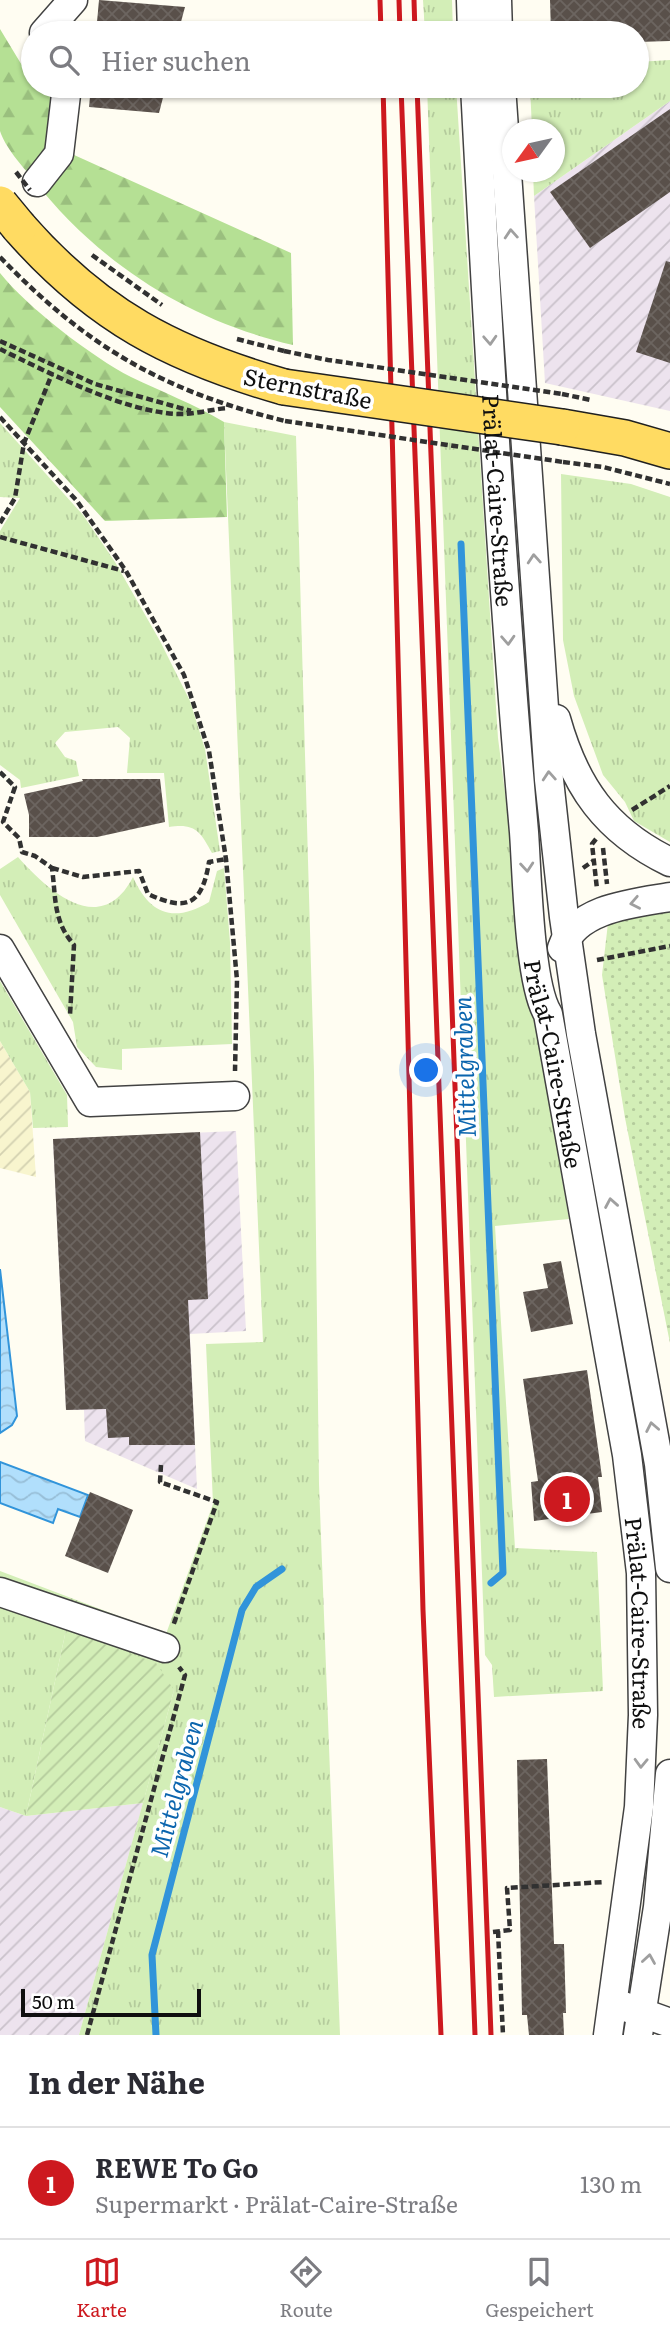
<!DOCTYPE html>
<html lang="de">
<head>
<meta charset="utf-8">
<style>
  body { margin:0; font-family:Literata,serif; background:#f2f2f3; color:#2b2b33 }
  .compass { position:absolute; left:502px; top:119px; width:63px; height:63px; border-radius:50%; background:#fff; box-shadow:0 2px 5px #0004; rotate:237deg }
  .scale { position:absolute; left:21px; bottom:18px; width:180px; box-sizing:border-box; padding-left:7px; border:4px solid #0f0f0f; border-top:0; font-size:19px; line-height:24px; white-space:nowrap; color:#0f0f0f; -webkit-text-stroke:5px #fff; paint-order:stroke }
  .you { position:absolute; left:427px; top:1071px; width:24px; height:24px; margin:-18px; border:5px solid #fff; border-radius:50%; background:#1a73e8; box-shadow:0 0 0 10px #1a73e833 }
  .badge { display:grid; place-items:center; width:46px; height:46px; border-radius:50%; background:#cd191f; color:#fff; font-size:23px; font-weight:700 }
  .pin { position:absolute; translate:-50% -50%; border:4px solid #fff; box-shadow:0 2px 7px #0006 }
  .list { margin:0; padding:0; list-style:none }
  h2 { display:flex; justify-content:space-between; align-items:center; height:91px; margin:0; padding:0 28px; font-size:30px }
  h2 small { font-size:23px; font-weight:400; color:#7c7c81 }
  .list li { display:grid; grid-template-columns:46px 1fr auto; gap:21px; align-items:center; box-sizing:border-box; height:112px; padding:0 28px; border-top:2px solid #e1e1e2 }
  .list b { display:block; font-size:26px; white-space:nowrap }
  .list p { margin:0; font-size:23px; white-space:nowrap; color:#7c7c81 }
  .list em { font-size:23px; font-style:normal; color:#7c7c81 }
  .icon { flex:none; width:38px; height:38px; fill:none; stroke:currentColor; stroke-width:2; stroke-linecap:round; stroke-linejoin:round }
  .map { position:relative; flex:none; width:670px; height:2035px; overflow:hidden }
  .search { position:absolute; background:#fff; box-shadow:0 2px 5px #0004; left:21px; right:21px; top:21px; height:77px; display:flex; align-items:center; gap:18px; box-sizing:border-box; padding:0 24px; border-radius:38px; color:#7c7c81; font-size:26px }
  .sheet { height:203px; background:#fff }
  nav { display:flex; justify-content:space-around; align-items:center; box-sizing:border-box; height:98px; border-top:2px solid #e1e1e2; background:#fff; font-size:19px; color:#7c7c81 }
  nav a { display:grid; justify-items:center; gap:4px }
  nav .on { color:#cd191f }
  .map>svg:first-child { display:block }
  .industrial { fill:url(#industrial-furrows) }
  .farmland { fill:url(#farmland-furrows) }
  .grass { fill:url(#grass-tufts) }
  .forest { fill:url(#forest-firs) }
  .park { fill:url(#park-dots) }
  .garden { fill:url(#garden-furrows) }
  .water { fill:url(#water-waves); stroke:#3194da; stroke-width:2 }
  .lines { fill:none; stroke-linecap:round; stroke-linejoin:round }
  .stream { stroke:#3194da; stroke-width:7 }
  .building { fill:url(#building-cross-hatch) }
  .minor-casing { stroke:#424242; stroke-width:31 }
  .major-casing { stroke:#202020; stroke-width:38 }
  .path { stroke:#313131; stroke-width:4.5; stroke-dasharray:7 3.5; stroke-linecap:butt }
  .minor { stroke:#fff; stroke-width:28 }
  .major { stroke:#ffdb62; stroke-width:35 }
  .rail { stroke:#cd191f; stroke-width:5 }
  .major-bridge-casing { stroke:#202020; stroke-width:38; stroke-linecap:butt }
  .path-bridge { stroke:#313131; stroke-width:4.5; stroke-dasharray:7 3.5; stroke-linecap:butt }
  .major-bridge { stroke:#ffdb62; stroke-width:35 }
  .oneway { stroke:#9f9f9f }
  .labels { text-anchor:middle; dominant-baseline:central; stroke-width:7; stroke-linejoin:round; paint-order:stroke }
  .street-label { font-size:23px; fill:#0f0f0f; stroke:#fff }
  .water-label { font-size:24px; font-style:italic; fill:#0b65ae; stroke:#fff }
</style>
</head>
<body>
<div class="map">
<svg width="670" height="2035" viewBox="0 0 670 2035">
  <defs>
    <pattern id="industrial-furrows" width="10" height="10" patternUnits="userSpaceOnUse" patternTransform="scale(1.75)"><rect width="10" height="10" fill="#ede3ee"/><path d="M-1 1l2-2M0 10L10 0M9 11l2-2" fill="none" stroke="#cac2cb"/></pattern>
    <pattern id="farmland-furrows" width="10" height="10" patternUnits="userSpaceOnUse" patternTransform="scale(1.75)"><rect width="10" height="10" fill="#f8f5ce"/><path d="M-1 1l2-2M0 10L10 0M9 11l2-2" fill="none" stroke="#d3d1b0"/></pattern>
    <pattern id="grass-tufts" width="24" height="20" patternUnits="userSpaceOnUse" patternTransform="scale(1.75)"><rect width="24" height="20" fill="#d3eeb7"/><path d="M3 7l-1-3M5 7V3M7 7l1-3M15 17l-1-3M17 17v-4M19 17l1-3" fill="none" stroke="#b4cb9c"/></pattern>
    <pattern id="forest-firs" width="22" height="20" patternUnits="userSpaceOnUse" patternTransform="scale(1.75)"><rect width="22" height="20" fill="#b5e094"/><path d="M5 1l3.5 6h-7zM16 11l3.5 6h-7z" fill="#9abf7e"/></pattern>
    <pattern id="park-dots" width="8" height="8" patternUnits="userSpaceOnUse" patternTransform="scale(1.75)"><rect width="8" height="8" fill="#d3eeb7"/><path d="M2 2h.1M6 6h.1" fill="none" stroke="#b4cb9c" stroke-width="1.8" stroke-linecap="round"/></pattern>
    <pattern id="garden-furrows" width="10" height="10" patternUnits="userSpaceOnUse" patternTransform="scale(1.75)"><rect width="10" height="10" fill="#d3eeb7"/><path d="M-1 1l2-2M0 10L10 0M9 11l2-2" fill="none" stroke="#b4cb9c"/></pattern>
    <pattern id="water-waves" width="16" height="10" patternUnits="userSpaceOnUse" patternTransform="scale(1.75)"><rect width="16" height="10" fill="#b1dffc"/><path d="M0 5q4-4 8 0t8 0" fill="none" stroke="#97bed7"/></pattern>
    <pattern id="building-cross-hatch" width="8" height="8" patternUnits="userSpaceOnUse" patternTransform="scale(1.75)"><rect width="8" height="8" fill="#59504a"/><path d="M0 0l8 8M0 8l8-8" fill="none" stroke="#6c6560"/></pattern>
  </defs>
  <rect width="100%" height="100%" fill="#fffdf2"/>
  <g class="industrial">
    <path d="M670,101v310l-125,-28 -11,-187z"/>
    <path d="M236,1131l10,200 -56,3 7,155 -112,-48 -1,-31h-18l-13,-271z"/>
    <path d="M143,1803l-64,232h-79v-228l26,9z"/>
  </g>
  <path class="farmland" d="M0,1041l30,51 6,85 -36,-9z"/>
  <g class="grass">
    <path d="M423,0h29l1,33h-28z"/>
    <path d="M670,60v41l-136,95 -1,-24h21v-42l-22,-1 -2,-43h107v-24z"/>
    <path d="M427,86h29l42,652 35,273 36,208 -74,7 20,322 82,4 6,139 -109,6 -2,-32 -7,-10z"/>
    <path d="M224,422l72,14 18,636 5,412 21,551h-261l95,-345 -108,-60 -40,186 -26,-9v-236l166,63 47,-130 -7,-160 57,-2z"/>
    <path d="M0,423l83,92 32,47 45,79 30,60 15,48 15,102 -8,2c-12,-22 -17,-30 -43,-26l-5,-54h-37l3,-35 -12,-11 -53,5 -10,11 10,14 11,4 3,15 -58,12 -1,-8 -20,-15v-234l20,-33 -20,-1z"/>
    <path d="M561,474l70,10 39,13v345l-36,-21 -9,-19 -22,-27 -29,-79 -11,-56z"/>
    <path d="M18,857c30,34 83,82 115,20 17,38 41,46 76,25l8,-31 7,-3 6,74 2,102 -110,5v21l-26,-3 -19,-20 -4,-25 -73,-127v-26z"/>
    <path d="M0,981l67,114 1,32 -35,1 -3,-36 -30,-51z"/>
  </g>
  <g class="forest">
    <path d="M0,29l26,43 7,1v13h26l-7,59 239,108 2,92c-104,-24 -195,-82 -260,-166 -11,-13 -28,-32 -33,-48 0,-17 0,-81 0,-102z"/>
    <path d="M0,273c27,34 92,84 131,104 31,15 63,27 93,45l3,95 -122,4 -105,-114z"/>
  </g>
  <path class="park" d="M670,907v436l-45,-225 -23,-143 6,-52z"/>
  <path class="garden" d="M66,1630l90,33 18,27 -31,113 -117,13z"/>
  <g class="water">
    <path d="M0,1269l17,147 -5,9 -12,8z"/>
    <path d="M0,1462l88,33 -8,22 -22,-8 -5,14 -53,-20z"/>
  </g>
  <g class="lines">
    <g class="stream">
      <path d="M461,544l42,1029 -12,10"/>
      <path d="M156,2035l-4,-80 90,-345 14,-23 26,-18"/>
    </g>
  </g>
  <g class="building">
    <path d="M99,0l86,7 -7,26h-82z"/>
    <path d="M550,0h120v41l-33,1v-9h-86z"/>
    <path d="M91,86h75l-7,27 -70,-6z"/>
    <path d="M670,109v83l-80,56 -40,-56z"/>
    <path d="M666,261l4,1v101l-34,-11z"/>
    <path d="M82,779h78l5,43 -68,15h-68v-22l-5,-21 59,-13z"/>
    <path d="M200,1132l8,167 -20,1 7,145h-66v-8l-21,1 -2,-29 -40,1 -13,-271z"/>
    <path d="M561,1261l12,63 -42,8 -8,-40 25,-4 -5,-24z"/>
    <path d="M587,1370l15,107h-4l4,35 -68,9 -3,-39 7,-1 -15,-102z"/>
    <path d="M90,1492l43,18 -25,63 -43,-17z"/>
    <path d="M547,1759l7,185h10l2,69h-3l1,22h-35l-2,-20h-5l-5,-255z"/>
  </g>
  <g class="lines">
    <g class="minor-casing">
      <g id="minor">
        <path d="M471,0l1,33"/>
        <path d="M497,0l1,33"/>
        <path d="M44,33l29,-33"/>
        <path id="s1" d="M475,86c13,249 27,498 49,746 3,41 5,152 24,182l79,441 14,118 2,142 -4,92 -31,228"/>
        <path d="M501,86l48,694 15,137 17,117 78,430 11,104"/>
        <path d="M37,182l22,-28 8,-68"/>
        <path d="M556,719c19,68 50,112 114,143"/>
        <path d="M562,948c14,-40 72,-45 108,-51"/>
        <path d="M0,949l90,153 145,-6"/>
        <path d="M0,1592l165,56"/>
        <path d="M623,2006l47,17"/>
        <path d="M638,2035l20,-128 12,-133"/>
      </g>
    </g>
    <g class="major-casing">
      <g id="major">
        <path d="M19,227c78,89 153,128 265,160"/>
        <path d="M562,427l63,11 45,13"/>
      </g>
    </g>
    <g class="path">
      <path d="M92,255l70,50"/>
      <path d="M0,257c87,90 163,134 285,164"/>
      <path d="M237,339l47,12"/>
      <path d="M0,341l95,43 96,27"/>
      <path d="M0,349c47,23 128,65 181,65 15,0 32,-5 47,-6"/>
      <path d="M562,394l29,6"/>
      <path d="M0,417l77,84 49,70 58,104 25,76 17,108 11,121 -2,91"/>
      <path d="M563,462l40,5 67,17"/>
      <path d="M0,523l15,-25 9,-55 28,-69"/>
      <path d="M0,537l124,34"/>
      <path d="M0,772l15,15 -12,35 16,16 3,14 13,4 17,12c4,30 1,53 22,77l-4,70"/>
      <path d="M632,810l38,-24"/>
      <path d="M596,839l-4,5 5,45"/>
      <path d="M603,848l4,36"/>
      <path d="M52,868l31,9 56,-6 9,23c39,18 54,11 61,-32l17,-3"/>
      <path d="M583,868l10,-7"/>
      <path d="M597,960l73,-14"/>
      <path d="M161,1465l-1,17 57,20 -44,124"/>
      <path d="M498,1931l5,104"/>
      <path d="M493,1932l17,-2 -3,-42 97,-6"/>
      <path d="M87,2035l98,-360 -6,-8"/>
    </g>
    <use href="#minor" class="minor"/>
    <use href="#major" class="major"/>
    <g class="rail">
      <path d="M380,0l1,33"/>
      <path d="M399,0l1,33"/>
      <path d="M414,0l1,33"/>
      <path d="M383,86l40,1524 18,425"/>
      <path d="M401,86l74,1949"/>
      <path d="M417,86l74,1949"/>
    </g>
    <g class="major-bridge-casing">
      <g id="major-bridge">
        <path d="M0,204l19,23"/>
        <path d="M284,387l278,40"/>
      </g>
    </g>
    <g class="path-bridge">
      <path d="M16,172l14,18"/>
      <path d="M284,351l44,9 234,34"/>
      <path d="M285,421l278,41"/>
    </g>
    <use href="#major-bridge" class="major-bridge"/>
  </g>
  <defs><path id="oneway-chevron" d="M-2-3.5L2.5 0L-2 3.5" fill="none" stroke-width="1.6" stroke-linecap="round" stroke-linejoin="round" transform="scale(1.75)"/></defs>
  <g class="oneway">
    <use href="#oneway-chevron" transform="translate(511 234) rotate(-94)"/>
    <use href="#oneway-chevron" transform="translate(490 340) rotate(87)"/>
    <use href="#oneway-chevron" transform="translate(534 559) rotate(-94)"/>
    <use href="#oneway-chevron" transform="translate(508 640) rotate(87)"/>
    <use href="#oneway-chevron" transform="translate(549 776) rotate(-94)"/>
    <use href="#oneway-chevron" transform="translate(527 867) rotate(85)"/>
    <use href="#oneway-chevron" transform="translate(635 903) rotate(169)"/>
    <use href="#oneway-chevron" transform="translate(611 1203) rotate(-100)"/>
    <use href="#oneway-chevron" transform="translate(652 1427) rotate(-101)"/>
    <use href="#oneway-chevron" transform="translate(641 1763) rotate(92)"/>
    <use href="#oneway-chevron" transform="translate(649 1959) rotate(-81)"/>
  </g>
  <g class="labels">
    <g class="street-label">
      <text transform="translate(308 387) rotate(11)">Sternstraße</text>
      <text stroke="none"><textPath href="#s1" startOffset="415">Prälat-Caire-Straße</textPath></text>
      <text stroke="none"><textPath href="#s1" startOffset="982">Prälat-Caire-Straße</textPath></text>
      <text stroke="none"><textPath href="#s1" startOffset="1549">Prälat-Caire-Straße</textPath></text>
    </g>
    <g class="water-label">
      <text transform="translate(463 1067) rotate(-92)">Mittelgraben</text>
      <text transform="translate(175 1788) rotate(-75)">Mittelgraben</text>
    </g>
  </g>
</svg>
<svg class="compass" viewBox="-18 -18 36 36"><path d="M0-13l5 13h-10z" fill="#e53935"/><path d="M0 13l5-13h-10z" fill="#7c7c81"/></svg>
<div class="scale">50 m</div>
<div class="you"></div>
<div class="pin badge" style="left:567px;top:1499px">1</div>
<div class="search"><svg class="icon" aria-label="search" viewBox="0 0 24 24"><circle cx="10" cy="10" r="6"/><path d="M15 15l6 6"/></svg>Hier suchen</div>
</div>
<section class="sheet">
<h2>In der Nähe<small></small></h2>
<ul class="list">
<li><span class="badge">1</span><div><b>REWE To Go</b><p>Supermarkt · Prälat-Caire-Straße</p></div><em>130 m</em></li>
</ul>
</section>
<nav>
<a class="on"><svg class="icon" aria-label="map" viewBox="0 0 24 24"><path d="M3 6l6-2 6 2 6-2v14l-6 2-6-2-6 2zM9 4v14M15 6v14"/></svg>Karte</a>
<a><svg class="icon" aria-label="directions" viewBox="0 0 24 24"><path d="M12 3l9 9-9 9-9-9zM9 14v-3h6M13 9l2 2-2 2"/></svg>Route</a>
<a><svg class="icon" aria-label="saved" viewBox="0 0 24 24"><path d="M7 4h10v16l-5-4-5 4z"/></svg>Gespeichert</a>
</nav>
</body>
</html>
